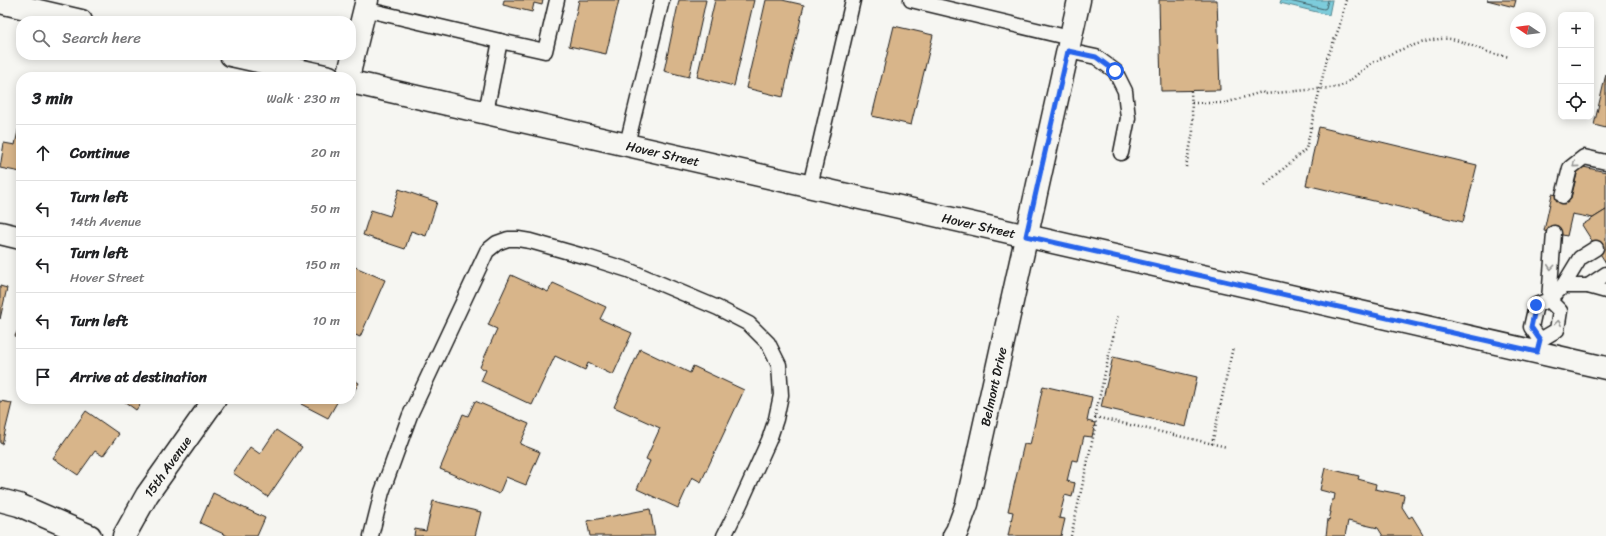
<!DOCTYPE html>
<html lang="en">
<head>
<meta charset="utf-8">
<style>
  body { margin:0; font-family:Sriracha,sans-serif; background:#f6f6f6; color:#202124 }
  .controls { position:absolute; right:12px; top:12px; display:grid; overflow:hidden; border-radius:8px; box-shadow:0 2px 10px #0003 }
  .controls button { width:36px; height:36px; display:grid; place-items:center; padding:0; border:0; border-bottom:1px solid #e0e0e0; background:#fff; color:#202124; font:20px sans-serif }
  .compass { position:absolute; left:1510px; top:12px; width:36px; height:36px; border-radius:50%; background:#fff; box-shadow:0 2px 10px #0003; rotate:283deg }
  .stop { position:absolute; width:12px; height:12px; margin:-9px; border:3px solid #2563eb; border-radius:50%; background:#fff }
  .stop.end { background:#2563eb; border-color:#fff; box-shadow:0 1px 4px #0008 }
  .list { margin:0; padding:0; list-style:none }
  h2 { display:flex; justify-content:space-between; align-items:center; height:52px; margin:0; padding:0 16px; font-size:17px }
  h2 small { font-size:13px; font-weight:400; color:#757577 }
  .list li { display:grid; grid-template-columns:26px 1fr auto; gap:12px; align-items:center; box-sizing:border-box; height:56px; padding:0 16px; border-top:1px solid #e0e0e0 }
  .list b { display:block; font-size:15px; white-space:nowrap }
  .list p { margin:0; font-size:13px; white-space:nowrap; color:#757577 }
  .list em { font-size:13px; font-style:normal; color:#757577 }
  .icon { flex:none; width:22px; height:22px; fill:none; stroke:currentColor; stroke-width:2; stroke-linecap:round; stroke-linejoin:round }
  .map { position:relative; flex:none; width:1606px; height:536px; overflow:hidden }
  .search { position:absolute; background:#fff; box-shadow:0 2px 10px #0003; left:16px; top:16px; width:340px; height:44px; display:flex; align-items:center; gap:10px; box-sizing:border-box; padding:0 14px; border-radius:16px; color:#757577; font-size:15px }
  .panel { position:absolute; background:#fff; box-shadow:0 2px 10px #0003; left:16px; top:72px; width:340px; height:332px; border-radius:16px }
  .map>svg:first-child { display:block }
  .water { fill:#7dccdb; stroke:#56868f }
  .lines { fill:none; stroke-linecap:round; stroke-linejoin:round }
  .shore { stroke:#436268; stroke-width:1 }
  .building { fill:#d8b58a; stroke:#1c1c1c }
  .service-casing { stroke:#1c1c1c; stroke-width:17 }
  .minor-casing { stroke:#1c1c1c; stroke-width:25 }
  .tertiary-casing { stroke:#1c1c1c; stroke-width:25 }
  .secondary-casing { stroke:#1c1c1c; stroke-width:25 }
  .path { stroke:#1c1c1c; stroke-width:2.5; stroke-dasharray:1 3; stroke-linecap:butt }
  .service { stroke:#f6f6f2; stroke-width:14 }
  .minor { stroke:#f6f6f2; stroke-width:22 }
  .tertiary { stroke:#f6f6f2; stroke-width:22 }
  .secondary { stroke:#f6f6f2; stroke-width:22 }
  .oneway { stroke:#949492 }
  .route { stroke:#2563eb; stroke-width:5 }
  .labels { text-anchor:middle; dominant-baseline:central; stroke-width:3; stroke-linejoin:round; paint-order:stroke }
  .street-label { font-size:13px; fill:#1c1c1c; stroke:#f6f6f2 }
</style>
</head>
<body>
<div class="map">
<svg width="1606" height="536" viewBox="0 0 1606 536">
  <rect width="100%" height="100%" fill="#f6f6f2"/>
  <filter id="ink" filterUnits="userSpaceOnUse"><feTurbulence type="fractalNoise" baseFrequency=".025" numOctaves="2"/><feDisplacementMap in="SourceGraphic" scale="8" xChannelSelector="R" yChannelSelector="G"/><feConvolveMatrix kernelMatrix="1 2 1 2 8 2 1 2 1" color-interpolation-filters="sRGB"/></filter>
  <g filter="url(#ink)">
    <path class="water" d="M1281,0h51l-3,15 -49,-12z"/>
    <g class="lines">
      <path class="shore" d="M1285,0l39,9 2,-1 2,-8"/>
    </g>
    <g class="building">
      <path d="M504,0h39l-1,5 -8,-2 -2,9 -29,-7z"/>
      <path d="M579,0h40l-13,54 -37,-8z"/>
      <path d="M679,0h27l-17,77 -25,-6z"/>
      <path d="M715,0h39l-20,86 -37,-9z"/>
      <path d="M766,0h16l22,5 -21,92 -37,-9z"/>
      <path d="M1159,0h58l3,90 -59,1z"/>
      <path d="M1487,0h29l-2,7z"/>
      <path d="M894,26l39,9 -22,90 -39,-9z"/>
      <path d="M1606,74v54l-12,-3z"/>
      <path d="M21,117v55l-21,-4 4,-25 11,2z"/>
      <path d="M1319,127l158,38 -14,57 -157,-37z"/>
      <path d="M1579,166l27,6v38l-13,8 -21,-4 -5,22 -23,-5 8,-37 19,4z"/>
      <path d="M399,189l38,13 -11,34 -15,-5 -6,18 -42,-14 8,-25 19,6z"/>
      <path d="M1606,210v53l-24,-38z"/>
      <path d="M353,266l32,14 -25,57 -9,-4v-63z"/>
      <path d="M511,275l37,17 5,-9 53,24 -6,12 32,14 -19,42 -25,-12 -3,7 -30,-14 -23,49 -51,-24 5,-11 -6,-3 17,-38 -9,-4z"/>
      <path d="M0,286l7,2 -7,31z"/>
      <path d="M21,324v15l-6,-3z"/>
      <path d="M640,349l50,24 3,-7 51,24 -43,92 -9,-5 -14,31 -41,-19 13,-28 -4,-2 14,-31 -46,-21z"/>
      <path d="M1113,357l84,20 -11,50 -85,-20z"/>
      <path d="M351,378l8,5 -8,13z"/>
      <path d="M1043,386l49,11 -5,24 8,2 -3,14 -8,-1 -6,25 -6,-1 -5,21 8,2 -3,14 -7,-2 -6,23 6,1 -4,17h-53l5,-24 -5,-1 16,-67 6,1z"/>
      <path d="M121,399h23l-8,11z"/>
      <path d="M304,399h35l-11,19 -27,-14z"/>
      <path d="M0,401l12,2 -10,41 -2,-1z"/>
      <path d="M475,401l54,23 -9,20 20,8 -14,33 -20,-8 -7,17 -59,-25 23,-55 5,2z"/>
      <path d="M86,411l33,23 -16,22 -8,-5 -17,24 -25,-17z"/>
      <path d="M276,430l26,17 -34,50 -35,-24 17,-26 10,7z"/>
      <path d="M1325,468l34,8 -1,3 18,5 -1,5 29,6 -2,12 7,11 3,-2 11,18 -2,2h-38l-5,-8 -30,-7 -3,15h-19l2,-17 1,1 2,-8h-1l2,-12h2l1,-6 -15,-4z"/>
      <path d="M213,493l52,25 -8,18h-29l-28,-13z"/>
      <path d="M433,501l48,11 -6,24h-61l1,-7 11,2z"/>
      <path d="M650,509l5,27h-65l-3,-15z"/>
    </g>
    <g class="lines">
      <g class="service-casing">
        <g id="service">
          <path d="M911,0l159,38"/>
          <path d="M364,9l136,32 -14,71"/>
          <path d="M500,41l45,10 12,-51"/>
          <path d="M1068,51l28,6 19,14 10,20 3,27 -7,35"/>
          <path d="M627,144l35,-144"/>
          <path d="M810,186l43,-186"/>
          <path d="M1563,196l7,-28 14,-11 22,5"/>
          <path d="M1563,286l17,-28 16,-10"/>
          <path d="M1588,286l18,-12"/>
          <path d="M1549,300l5,-67"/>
          <path d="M1540,340l-9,-13 5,-22 13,-5 14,-14h25l18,5"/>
          <path d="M1538,349l2,-9 17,-10 3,-19 -11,-11"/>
          <path d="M371,536l11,-44 28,-77 77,-164 10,-8 11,-4h10l12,2 60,17 38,12 90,38 31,16 19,19 11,22 2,30 -5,24 -7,21 -29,64 -16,32"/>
        </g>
      </g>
      <g class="minor-casing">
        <g id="minor">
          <path d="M0,233l21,5"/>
          <path d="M0,500l19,5 71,31"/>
          <path id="s1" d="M954,536l3,-5 10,-27 112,-504"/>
        </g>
      </g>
      <g class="tertiary-casing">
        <g id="tertiary">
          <path d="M348,77l19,-77"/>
          <path id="s2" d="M124,536l23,-41 68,-96"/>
        </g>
      </g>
      <g class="secondary-casing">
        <g id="secondary">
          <path d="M0,2l81,19"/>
          <path d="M231,55l98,22"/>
          <path id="s3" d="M351,82l1255,286"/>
        </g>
      </g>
      <g class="path">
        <path d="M1192,103h33l37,-11 3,2 74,-7c11,-5 20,-15 30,-22 17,-11 62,-29 82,-26 11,2 21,7 32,11 8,4 17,5 27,7"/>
        <path d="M1186,167l7,-35 -2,-41"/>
        <path d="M1265,185l41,-36 21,-91 12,-30 7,-28"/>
        <path d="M1095,417l132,30"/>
        <path d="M1212,444l21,-97"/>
        <path d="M1071,536l25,-112 -1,-7 23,-102"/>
      </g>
      <use href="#service" class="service"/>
      <use href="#minor" class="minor"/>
      <use href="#tertiary" class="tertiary"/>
      <use href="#secondary" class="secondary"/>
    </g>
    <defs><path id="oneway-chevron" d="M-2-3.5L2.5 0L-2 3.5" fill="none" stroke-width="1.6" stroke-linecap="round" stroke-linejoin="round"/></defs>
    <g class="oneway">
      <use href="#oneway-chevron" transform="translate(1575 165) rotate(139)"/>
      <use href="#oneway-chevron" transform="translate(1551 267) rotate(95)"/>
      <use href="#oneway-chevron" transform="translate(1558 323) rotate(-83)"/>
    </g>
  </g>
  <g class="lines" filter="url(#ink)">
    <path class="route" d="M1115,71l-19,-14 -28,-6 -42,185 511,116 3,-12 -9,-13 5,-22"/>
  </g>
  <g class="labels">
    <g class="street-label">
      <text stroke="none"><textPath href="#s3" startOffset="320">Hover Street</textPath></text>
      <text stroke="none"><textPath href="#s3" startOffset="644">Hover Street</textPath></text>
      <text stroke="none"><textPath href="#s1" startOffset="155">Belmont Drive</textPath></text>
      <text stroke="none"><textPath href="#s2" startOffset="82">15th Avenue</textPath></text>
    </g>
  </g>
</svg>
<div class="controls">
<button>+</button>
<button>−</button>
<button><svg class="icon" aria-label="locate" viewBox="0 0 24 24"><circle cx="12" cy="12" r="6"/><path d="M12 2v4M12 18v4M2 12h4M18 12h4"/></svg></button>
</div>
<svg class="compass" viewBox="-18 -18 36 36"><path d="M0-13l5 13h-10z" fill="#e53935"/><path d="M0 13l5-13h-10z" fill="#757577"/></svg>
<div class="stop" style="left:1115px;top:71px"></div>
<div class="stop end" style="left:1536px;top:305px"></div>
<div class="search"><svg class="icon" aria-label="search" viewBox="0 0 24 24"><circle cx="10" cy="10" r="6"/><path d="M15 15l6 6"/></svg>Search here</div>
<section class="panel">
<h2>3 min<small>Walk · 230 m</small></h2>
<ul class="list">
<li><svg class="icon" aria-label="ahead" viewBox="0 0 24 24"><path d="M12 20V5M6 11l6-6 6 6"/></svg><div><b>Continue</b></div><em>20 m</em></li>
<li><svg class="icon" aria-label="left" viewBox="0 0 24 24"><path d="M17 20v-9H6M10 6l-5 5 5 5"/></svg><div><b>Turn left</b><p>14th Avenue</p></div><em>50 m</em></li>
<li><svg class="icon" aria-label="left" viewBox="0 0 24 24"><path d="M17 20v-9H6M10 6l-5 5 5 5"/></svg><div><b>Turn left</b><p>Hover Street</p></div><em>150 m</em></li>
<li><svg class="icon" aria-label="left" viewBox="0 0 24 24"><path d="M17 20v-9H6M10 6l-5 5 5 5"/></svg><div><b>Turn left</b></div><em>10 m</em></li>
<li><svg class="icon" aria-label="arrive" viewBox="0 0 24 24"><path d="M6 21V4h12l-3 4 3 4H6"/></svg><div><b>Arrive at destination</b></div></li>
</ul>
</section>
</div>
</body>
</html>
